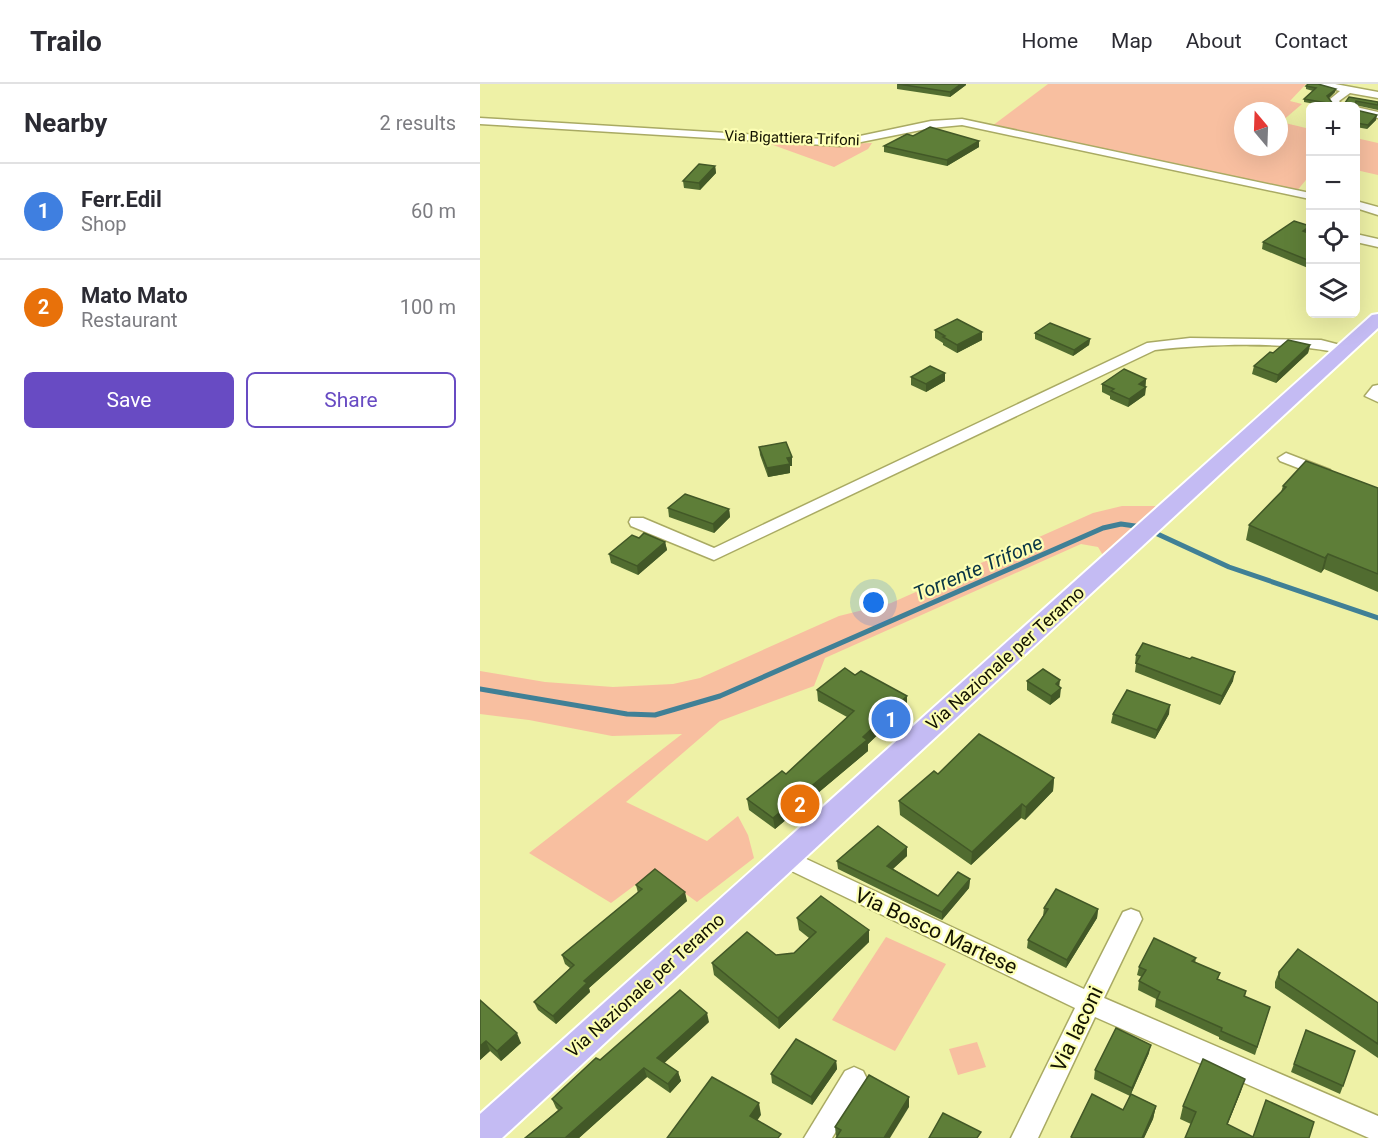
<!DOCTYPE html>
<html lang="en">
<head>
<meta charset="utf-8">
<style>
  body { margin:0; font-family:Roboto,sans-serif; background:#f7f7f7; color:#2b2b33 }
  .controls { position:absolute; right:18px; top:18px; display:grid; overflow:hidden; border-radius:9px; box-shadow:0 6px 24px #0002 }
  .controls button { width:54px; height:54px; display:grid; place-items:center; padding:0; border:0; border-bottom:2px solid #e1e1e2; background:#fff; color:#2b2b33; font:30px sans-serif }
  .compass { position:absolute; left:754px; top:18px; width:54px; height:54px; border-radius:50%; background:#fff; box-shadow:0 6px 24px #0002; rotate:341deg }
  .you { position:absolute; left:394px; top:519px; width:21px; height:21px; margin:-15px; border:4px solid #fff; border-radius:50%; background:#1a73e8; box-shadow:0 0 0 9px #1a73e833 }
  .badge { display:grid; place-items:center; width:39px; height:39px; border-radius:50%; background:#684bc3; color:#fff; font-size:20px; font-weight:700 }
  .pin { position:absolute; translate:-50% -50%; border:3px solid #fff; box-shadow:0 2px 6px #0006 }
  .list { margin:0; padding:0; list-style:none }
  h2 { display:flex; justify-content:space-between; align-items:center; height:78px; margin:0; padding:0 24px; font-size:26px }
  h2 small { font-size:20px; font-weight:400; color:#7c7c81 }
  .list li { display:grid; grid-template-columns:39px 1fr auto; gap:18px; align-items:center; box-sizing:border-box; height:96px; padding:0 24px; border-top:2px solid #e1e1e2 }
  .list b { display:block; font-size:22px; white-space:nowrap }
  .list p { margin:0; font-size:20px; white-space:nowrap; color:#7c7c81 }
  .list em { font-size:20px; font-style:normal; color:#7c7c81 }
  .actions { display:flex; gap:12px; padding:18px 24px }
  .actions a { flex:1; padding:14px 0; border:2px solid #684bc3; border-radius:9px; text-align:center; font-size:21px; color:#684bc3 }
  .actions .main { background:#684bc3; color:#fff }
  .icon { flex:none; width:33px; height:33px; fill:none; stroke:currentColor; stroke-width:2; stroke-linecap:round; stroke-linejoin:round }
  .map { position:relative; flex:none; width:898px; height:1054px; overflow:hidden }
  header { display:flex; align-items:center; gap:36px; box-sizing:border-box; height:84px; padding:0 30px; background:#fff; border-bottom:2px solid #e1e1e2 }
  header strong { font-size:28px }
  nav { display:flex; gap:33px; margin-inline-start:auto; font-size:21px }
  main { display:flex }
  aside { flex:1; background:#fff }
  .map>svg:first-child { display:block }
  .green { fill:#f8bfa0; fill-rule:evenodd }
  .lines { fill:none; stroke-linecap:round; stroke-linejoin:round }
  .stream { stroke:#408096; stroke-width:5 }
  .minor-casing { stroke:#a9aa63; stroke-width:3 }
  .major-casing { stroke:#fff; stroke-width:4 }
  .minor { fill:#fff; fill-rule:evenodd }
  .major { fill:#c4bbf3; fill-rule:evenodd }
  .wall { fill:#516c30 }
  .shaded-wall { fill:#425827 }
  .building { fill:#5e7e38; stroke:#425827; stroke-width:1.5 }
  .labels { text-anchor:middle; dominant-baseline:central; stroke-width:4.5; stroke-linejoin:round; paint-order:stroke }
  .far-street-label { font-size:15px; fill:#131300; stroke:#fcfeb3 }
  .street-label { font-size:18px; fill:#131300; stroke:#fcfeb3 }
  .water-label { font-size:20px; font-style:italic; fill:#093445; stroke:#fcfeb3 }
  .near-street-label { font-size:21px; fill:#131300; stroke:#fcfeb3 }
</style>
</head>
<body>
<header>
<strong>Trailo</strong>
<nav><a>Home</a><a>Map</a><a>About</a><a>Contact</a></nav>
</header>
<main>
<aside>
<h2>Nearby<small>2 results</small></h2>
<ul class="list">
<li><span class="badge" style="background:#3f7fe0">1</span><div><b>Ferr.Edil</b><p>Shop</p></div><em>60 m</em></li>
<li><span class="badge" style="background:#e8710a">2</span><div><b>Mato Mato</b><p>Restaurant</p></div><em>100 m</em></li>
</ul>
<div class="actions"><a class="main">Save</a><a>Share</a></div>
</aside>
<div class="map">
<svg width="898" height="1054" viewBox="0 0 898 1054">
  <rect width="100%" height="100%" fill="#eef1a6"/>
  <g class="green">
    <path d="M568,0h258l-16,17 12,3 -21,18 29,7v46l-14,17 -304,-66zM763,27h36v36h-36z"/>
    <path d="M876,54l22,5v32l-22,-5z"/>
    <path d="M282,57l71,3 39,-1 -4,6 -34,18z"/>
    <path d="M642,422h34l-52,51 -6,-10 -17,-3 -256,114 -11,28 -94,35 -94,81 81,39 31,-25 10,19 6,23 -57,44 -43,-31 -43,32 -82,-50 153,-119 -70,2 -83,-16 -49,-6v-43l65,11 68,5 60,-3 27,-6 139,-62 52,-13 202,-90z"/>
    <path d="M406,853l60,27 -51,87 -63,-31z"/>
    <path d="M497,958l9,25 -28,8 -9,-26z"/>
  </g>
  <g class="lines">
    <g class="stream">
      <path d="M671,447l78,36 149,51"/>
      <path d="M0,605l147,25 28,1 65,-19 383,-168 18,-4 21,3"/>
    </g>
    <g class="minor-casing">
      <g id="minor">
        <path d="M834,0h21l43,8v6l-28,-5 -11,8 4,5h-10l-4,-6 11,-9z"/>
        <path d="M876,23l22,5v6l-22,-5z"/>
        <path d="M0,34l361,22 90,-19 31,-2 348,74v6l-348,-74 -31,3 -90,18 -361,-22z"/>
        <path d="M876,117l22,6v8l-22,-7z"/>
        <path d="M876,150l22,5v8l-22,-5z"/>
        <path d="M710,254l131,2 27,7 2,3 -7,4c-51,-13 -135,-10 -188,-4l-441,210 -83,-34 -2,-4 2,-4h12l71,30 433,-205z"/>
        <path d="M898,301v17l-13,-6 8,-10z"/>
        <path d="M806,369l44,17 2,3 -8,5 -44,-17 -2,-3z"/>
        <path d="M305,765l299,140 39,-77 8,-3 8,3 3,7 -38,79 274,118v22h-9l-274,-121 -57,121h-27l64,-130 -298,-144 -3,-6 3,-6z"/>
        <path d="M374,983l9,4 4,8 -35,59h-28l41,-67z"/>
      </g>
    </g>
    <g class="major-casing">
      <path id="major" d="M898,230v14l-876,810h-22v-24l892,-799z"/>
    </g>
    <use href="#minor" class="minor"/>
    <use href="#major" class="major"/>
  </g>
  <g class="wall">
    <path d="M417,0l69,1 -16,12 -53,-8z"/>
    <path d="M826,2l29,6 -6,6 4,6 -1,2h-6l-22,-4v-3l9,-8 -7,-2z"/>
    <path d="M869,13l29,5v8l-23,-5v1h-20l1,-2 9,-1z"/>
    <path d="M876,26l20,10 -9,9 -11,-2z"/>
    <path d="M433,52l66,11 -32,19 -63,-14v-6z"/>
    <path d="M235,82l1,7 -16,17 -16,-2 -1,-7z"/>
    <path d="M828,149l3,1v32l-3,2 -46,-19 1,-7z"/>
    <path d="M455,246l47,10 -25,13 -14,-8v-2l-8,-5z"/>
    <path d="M555,249l55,6 -1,6 -16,11 -38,-17z"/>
    <path d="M830,261l-2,8 -32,30 -24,-9 2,-8 19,-13z"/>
    <path d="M431,293l34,4 -19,11 -15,-7z"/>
    <path d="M666,295l-1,16 -17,12 -18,-8v-3l-8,-4v-8z"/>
    <path d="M279,363l33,10v9h-2v7l-22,4 -8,-22z"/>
    <path d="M803,402l95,2v104l-54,-23 -3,4 -75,-33 3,-15 32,-33z"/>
    <path d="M188,424l61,1 1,8 -16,16 -45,-16z"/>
    <path d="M159,454l26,4 2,8 -29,25 -27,-12 -2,-9z"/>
    <path d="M656,571l97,26 -13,24 -85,-33 1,-8h-1z"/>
    <path d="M375,591l52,21v11l-39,37v7l-93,78 -26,-19 -2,-11 39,-25 61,-57 -29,-16 -1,-11z"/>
    <path d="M547,597l33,6v10l-10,8 -23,-15z"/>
    <path d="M633,630h56l-14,25 -44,-16z"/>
    <path d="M458,690l116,4 -1,13 -28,29 -4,-2 -50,47 -71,-50 -1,-14z"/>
    <path d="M427,772l-14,13 45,27 32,-17 -1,9 -27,32 -104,-51 -1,-8z"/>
    <path d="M156,801l51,16 -98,87 1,4 -34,32 -18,-14 -4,-8 36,-34 -5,-4 -3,-9 76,-62z"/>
    <path d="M564,824l54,1 -1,9 -31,50 -39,-20 1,-8 15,-24z"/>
    <path d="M317,834l72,24 -90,87 -65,-54 -2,-12 82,-10 15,-15 -10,-8z"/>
    <path d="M716,874l-1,5 25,10 -2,6 28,12 -1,6 25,10 -15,48 -36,-16v-2l-64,-30 1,-8 -18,-9 1,-9 3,-4 -5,-2 2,-8z"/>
    <path d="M799,888l99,31v55l-103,-70v-6z"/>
    <path d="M0,916l41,43 -20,18 -11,-10 -10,9z"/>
    <path d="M229,938l-45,41 14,9 3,9 -11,12 -23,-16 -68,61h-54l33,-28 -2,-2 -4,-9 48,-39z"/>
    <path d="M826,946l37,56 -3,8 -49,-22z"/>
    <path d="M669,969l-18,41 25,12 -3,13 -9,19h-73l21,-44 31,16 7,-14 -36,-17 1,-9z"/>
    <path d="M356,977l1,8 -25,36 -40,-22 -1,-9z"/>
    <path d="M761,1007l-14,34 26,12 56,1h-124l6,-14 -11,-5 3,-13z"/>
    <path d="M429,1013v10l-73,29 -1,-9z"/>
  </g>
  <g class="shaded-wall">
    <path d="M481,0h5v1l-16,12v-5z"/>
    <path d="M856,5l-1,3 -8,8v-4z"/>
    <path d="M897,31l-1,5 -9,9 1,-4z"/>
    <path d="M499,57v6l-32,19v-6z"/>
    <path d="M235,82l1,7 -16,17 -1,-7z"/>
    <path d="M830,142l-1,7 -6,-2z"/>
    <path d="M502,248v8l-25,13v-8z"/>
    <path d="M610,255l-1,6 -16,11 1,-6z"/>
    <path d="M830,261l-2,8 -32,30 2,-8z"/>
    <path d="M465,289v8l-19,11v-8z"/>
    <path d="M666,295l-1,8 -6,-3z"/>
    <path d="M666,303l-1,8 -17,12 1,-8z"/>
    <path d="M312,373v9h-2v7l-22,4 -1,-9 20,-10z"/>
    <path d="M249,425l1,8 -16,16 -1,-9z"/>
    <path d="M185,458l2,8 -29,25 -1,-9z"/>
    <path d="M848,470l-4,15 -3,4 4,-15z"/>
    <path d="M755,588l-2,9 -13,24 2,-9z"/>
    <path d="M580,596l-1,9 2,-1 -1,9 -10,8 1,-9 5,-12z"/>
    <path d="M427,612v11l-39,37v7l-93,78 -2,-11 90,-81z"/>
    <path d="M690,621l-1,9 -14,25 2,-9z"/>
    <path d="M574,694l-1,13 -28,29 1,-13z"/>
    <path d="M542,720l-1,14 -50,47 1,-13z"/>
    <path d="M427,763v9l-20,18v-8z"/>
    <path d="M490,795l-1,9 -27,32v-8z"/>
    <path d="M205,808l2,9 -98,87 1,4 -34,32 -3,-8 31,-35z"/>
    <path d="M618,825l-1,9 -31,50 1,-8z"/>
    <path d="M389,846v12l-90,87 -1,-11z"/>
    <path d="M227,929l2,9 -49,45 -3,-9z"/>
    <path d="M37,949l4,10 -20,18 -4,-10z"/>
    <path d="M6,957l4,10 -10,9v-14z"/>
    <path d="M671,961l-2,8 -19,43 2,-8z"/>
    <path d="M356,977l1,8 -25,36 -1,-8z"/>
    <path d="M164,984l3,9 -68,61h-14z"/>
    <path d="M198,988l3,9 -11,12 -2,-9z"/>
    <path d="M765,995l-4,12 -18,45 4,-12z"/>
    <path d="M429,1013v10l-19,31h-6z"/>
    <path d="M279,1019l2,12 -9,13 -2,-12z"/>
    <path d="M676,1022l-3,13 -9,19h-2z"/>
  </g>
  <g class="building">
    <path d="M418,0h63l-11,8z"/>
    <path d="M828,0h10l18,5 -9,7 6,8 -29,-5 12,-11 -10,-2z"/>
    <path d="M869,13l29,5v3l-22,-4 -1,5h-16l2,-1 -5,-1 9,-1z"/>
    <path d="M876,26l21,5 -9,10 -12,-2z"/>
    <path d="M450,43l49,14 -32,19 -63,-14 23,-12 6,2z"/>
    <path d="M219,80l16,2 -16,17 -16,-2z"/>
    <path d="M814,137l16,5 -7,5 8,3 -1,27 -47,-19z"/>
    <path d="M477,235l25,13 -25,13 -14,-8 2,-1 -10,-6z"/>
    <path d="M570,239l40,16 -16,11 -39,-17z"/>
    <path d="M808,256l22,5 -32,30 -24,-9 16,-14 3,1z"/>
    <path d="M450,282l15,7 -19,11 -15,-7z"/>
    <path d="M644,285l22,10 -7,5 7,3 -17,12 -18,-8 3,-2 -12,-5z"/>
    <path d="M306,358l6,15 -5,1 3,6 -23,4 -8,-21z"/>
    <path d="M826,377l72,27v86l-50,-20 -3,4 -76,-33 37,-38 -3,-1z"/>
    <path d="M205,410l44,15 -16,15 -45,-16z"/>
    <path d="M164,449l21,9 -28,24 -28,-12 23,-19 7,3z"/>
    <path d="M663,559l47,16 2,-2 43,15 -13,24 -86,-33 4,-7 -4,-1z"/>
    <path d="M365,584l10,7 6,-4 46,25 -44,41 4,3 -94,78 -26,-19 35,-28 4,3 68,-63 -37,-21z"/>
    <path d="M563,585l17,11 -4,4 5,4 -10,8 -24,-15z"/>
    <path d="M647,606l43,15 -13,25 -44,-16z"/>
    <path d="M499,650l75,44 -28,29 -4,-3 -50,48 -73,-51 35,-30 4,3z"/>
    <path d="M398,742l29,21 -20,19 51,30 20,-24 12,7 -28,33 -105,-51z"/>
    <path d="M175,785l30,23 -101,89 3,2 -34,33 -19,-14 40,-37 -12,-10 80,-66 -6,-4z"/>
    <path d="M576,805l42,20 -31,51 -39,-20 20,-31 -4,-1z"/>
    <path d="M341,812l48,34 -91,88 -66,-55 35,-31 29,23 18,-2 22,-21 -19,-14z"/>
    <path d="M674,854l42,20 -4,3 28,12 -3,6 29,12 -2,5 26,11 -13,40 -36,-16 1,-3 -65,-29 3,-7 -21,-11 7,-11 -7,-3z"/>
    <path d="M818,865l80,54v41l-99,-66v-6z"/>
    <path d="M200,906l27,23 -50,45 21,14 -10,12 -24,-16 -79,70h-40l37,-30 -10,-9 44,-41 4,2z"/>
    <path d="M0,916l37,33 -20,18 -11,-10 -6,5z"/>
    <path d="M636,944l35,17 -19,43 -37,-18z"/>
    <path d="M826,946l49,21 -12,35 -49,-22z"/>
    <path d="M316,955l40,22 -25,36 -40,-23z"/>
    <path d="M723,975l42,20 -18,45 26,13 13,-37 48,22 -5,16h-124l11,-26 -13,-6z"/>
    <path d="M389,991l40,22 -25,41h-48l5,-8 -6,-3z"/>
    <path d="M232,993l47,26 -9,13 31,18 -3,4h-111z"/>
    <path d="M612,1010l31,16 8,-16 25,12 -14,32h-69l-2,-1z"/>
    <path d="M463,1029l38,19 -4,6h-48z"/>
  </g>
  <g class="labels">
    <g class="far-street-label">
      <text transform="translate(312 54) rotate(2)">Via Bigattiera Trifoni</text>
    </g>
    <g class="street-label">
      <text transform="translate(525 574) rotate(-42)">Via Nazionale per Teramo</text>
      <text transform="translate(165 901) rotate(-42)">Via Nazionale per Teramo</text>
    </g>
    <g class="water-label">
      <text transform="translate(498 484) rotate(-23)">Torrente Trifone</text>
    </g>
    <g class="near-street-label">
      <text transform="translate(456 847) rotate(25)">Via Bosco Martese</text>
      <text transform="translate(597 945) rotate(-64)">Via Iaconi</text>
    </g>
  </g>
</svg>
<div class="controls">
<button>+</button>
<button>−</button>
<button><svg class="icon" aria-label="locate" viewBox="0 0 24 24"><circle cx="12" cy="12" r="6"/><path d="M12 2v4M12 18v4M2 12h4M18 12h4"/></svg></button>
<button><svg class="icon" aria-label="layers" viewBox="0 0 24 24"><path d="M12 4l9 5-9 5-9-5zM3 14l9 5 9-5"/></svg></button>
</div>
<svg class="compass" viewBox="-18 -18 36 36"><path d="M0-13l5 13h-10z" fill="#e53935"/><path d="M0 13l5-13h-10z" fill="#7c7c81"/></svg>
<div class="you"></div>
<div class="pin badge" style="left:411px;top:635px;background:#3f7fe0">1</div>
<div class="pin badge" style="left:320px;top:720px;background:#e8710a">2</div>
</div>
</main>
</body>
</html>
